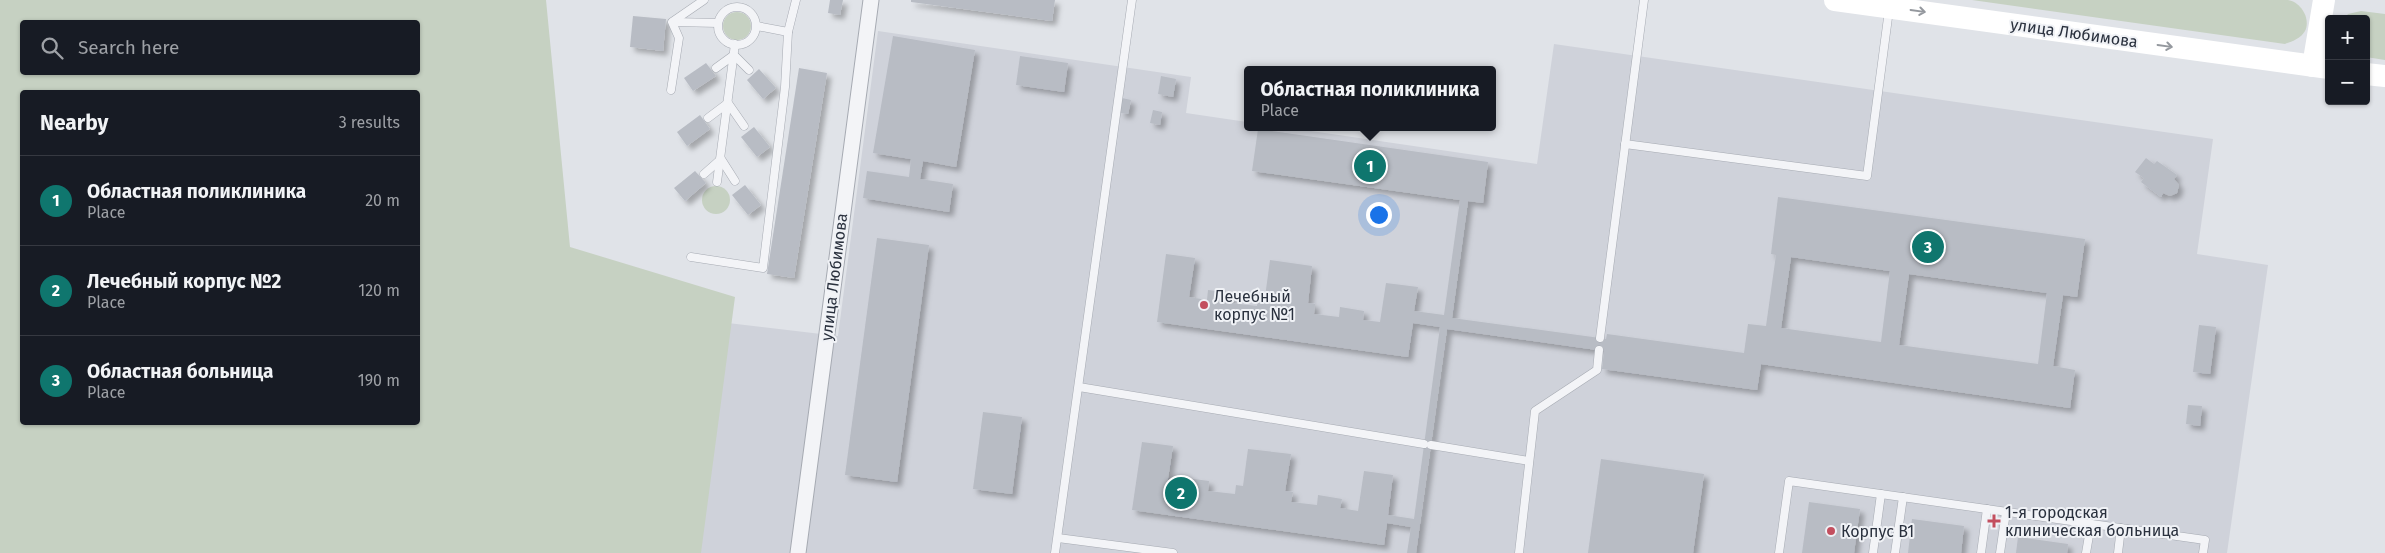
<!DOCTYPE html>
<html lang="en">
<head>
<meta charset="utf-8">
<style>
  body { margin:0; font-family:"Fira Sans",sans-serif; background:#20242c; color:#f1f3f6 }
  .controls { position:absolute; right:15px; top:15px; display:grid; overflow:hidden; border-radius:5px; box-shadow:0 1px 4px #0004 }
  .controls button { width:45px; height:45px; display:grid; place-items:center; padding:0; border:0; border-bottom:1px solid #363941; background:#171b24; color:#f1f3f6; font:25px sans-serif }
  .you { position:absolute; left:1378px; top:214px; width:18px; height:18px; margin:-12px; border:4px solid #fff; border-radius:50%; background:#1a73e8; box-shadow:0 0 0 8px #1a73e833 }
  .badge { display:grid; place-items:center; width:32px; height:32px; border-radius:50%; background:#0f766e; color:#fff; font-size:16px; font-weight:700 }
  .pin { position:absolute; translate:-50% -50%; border:2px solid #fff; box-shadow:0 1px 5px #0006 }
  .popup { position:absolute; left:1244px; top:66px; width:252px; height:65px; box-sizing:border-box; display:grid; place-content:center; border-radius:5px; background:#171b24; filter:drop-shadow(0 1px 4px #0005); font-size:16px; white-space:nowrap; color:#9ea1a6 }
  .popup b { font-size:19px; color:#f1f3f6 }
  .popup::after { content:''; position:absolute; left:50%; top:100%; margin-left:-10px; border:10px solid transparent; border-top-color:#171b24 }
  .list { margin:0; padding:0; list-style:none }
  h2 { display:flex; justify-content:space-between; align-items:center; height:65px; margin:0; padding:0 20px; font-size:21px }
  h2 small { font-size:16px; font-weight:400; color:#9ea1a6 }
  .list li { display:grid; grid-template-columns:32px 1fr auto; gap:15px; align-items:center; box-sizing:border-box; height:90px; padding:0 20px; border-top:1px solid #363941 }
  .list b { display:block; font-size:19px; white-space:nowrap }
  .list p { margin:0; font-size:16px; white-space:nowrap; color:#9ea1a6 }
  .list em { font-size:16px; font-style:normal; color:#9ea1a6 }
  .icon { flex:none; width:28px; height:28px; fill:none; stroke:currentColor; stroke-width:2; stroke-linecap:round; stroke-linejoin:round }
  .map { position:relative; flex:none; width:2385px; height:553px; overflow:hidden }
  .search { position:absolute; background:#171b24; box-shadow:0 1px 4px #0004; left:20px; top:20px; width:400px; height:55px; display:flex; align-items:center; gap:12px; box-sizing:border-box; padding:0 18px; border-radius:5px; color:#9ea1a6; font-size:19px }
  .panel { position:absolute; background:#171b24; box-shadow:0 1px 4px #0004; left:20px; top:90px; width:400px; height:335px; border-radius:5px }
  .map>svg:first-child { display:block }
  .built { fill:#cfd2da }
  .green { fill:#c6d1c2; fill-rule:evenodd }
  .building { fill:#b8bcc4; fill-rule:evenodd; filter:url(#shadow) }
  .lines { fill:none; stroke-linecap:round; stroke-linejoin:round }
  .lane-casing { stroke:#a6aab2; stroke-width:9 }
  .street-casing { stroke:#a6aab2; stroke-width:17 }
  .lane { stroke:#f3f4f7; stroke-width:8 }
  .street { stroke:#f3f4f7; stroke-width:15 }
  .secondary { stroke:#fff; stroke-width:22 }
  .oneway { stroke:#94989e }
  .poi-dot { fill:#c34f5f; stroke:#f0f2f6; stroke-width:2 }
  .labels { text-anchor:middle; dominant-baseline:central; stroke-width:4; stroke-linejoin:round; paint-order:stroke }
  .street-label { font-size:16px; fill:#2a313e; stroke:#f0f2f6 }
  .poi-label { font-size:16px; fill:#2a313e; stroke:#f0f2f6; text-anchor:start }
</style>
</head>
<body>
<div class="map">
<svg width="2385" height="553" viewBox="0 0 2385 553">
  <defs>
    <filter id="shadow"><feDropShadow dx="4.5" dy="4.5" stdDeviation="2.5" flood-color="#0004"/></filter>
  </defs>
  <rect width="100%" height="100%" fill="#e0e3e8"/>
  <path class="built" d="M878,31l313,46 -5,36 61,9 1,5h36l253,37 17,-120 659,95 -16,115 71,11 -41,288h-1549l33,-232 127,15z"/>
  <g class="green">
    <path d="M0,0h546l24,247 165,50 -34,256h-701zM22,22h396v50h-396zM418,92v330h-396v-330z"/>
    <path d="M1972,0h316c13,2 23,19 17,31 -4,7 -12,10 -20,13z"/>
    <path d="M2361,11l24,3v46l-19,-3v-38h-22l4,-5z"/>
    <circle cx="737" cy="26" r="14"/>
    <circle cx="716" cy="200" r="14"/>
  </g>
  <g class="building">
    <path d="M830,0h13l-3,15 -12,-2z"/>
    <path d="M911,0h144l-3,21 -141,-19z"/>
    <path d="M633,16l33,3 -3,32 -33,-4z"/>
    <path d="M893,36l82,14 -19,117 -33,-6 -3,18 33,5 -4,28 -86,-14 4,-27 42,6 2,-18 -38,-6z"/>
    <path d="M1020,56l48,7 -4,29 -48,-7z"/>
    <path d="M706,63l10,13 -23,15 -9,-13z"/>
    <path d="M799,68l28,5 -33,205 -27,-4z"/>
    <path d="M759,69l17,19 -13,11 -16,-19z"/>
    <path d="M1161,76l15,3 -3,18 -15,-3z"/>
    <path d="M1122,98l9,2 -3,14 -8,-1z"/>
    <path d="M1153,110l9,2 -2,13 -10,-2z"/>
    <path d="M700,115l10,14 -23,17 -10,-14z"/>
    <path d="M754,127l16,20 -13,10 -16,-20z"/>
    <path d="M1258,129l230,33 -5,41 -15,-2 -16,117 148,20 6,1 1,-5 137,19 4,-29 18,2 10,-71 -5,-1 7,-57 307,42 -8,58 -14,-2 -10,71 22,4 -5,38 -309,-44 -4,26 -155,-21 2,-18 -157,-22 -31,224h-9l4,-26 -24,-4 -3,22 -252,-35 10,-68 31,4 -6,39 18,3 1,-10 23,3 -1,10 27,3 1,-9 7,1 5,-37 43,5 -6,37 8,1 -2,10 26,3 1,-10 24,4 -2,9 18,3 6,-40 29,4 -5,40 26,4 26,-192 -27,-4 -5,34 -251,-35 9,-68 29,4 -6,39 18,3 1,-10 24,3 -2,10 27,3 1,-9h7l5,-37 42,6 -4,37 7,1 -1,10 25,3 1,-10 24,4 -1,9 17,2 6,-39 32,4 -4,24 30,4 16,-115 -208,-29zM1791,257l99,14 -9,71 -100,-14zM1909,274l138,19 -9,71 -139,-19z"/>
    <path d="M2146,158l8,6 3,-3 20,14 -3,4 5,6 -2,8 -7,3 -7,-3 -2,4 -20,-15 3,-4 -9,-6z"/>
    <path d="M695,171l11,12 -21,18 -11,-13z"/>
    <path d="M745,185l16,20 -13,10 -16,-20z"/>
    <path d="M877,238l52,7 -32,237 -52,-7z"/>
    <path d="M2199,325l17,2 -6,47 -17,-2z"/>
    <path d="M2188,405l14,1 -2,20 -14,-2z"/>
    <path d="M983,412l39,5 -10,77 -39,-5z"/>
    <path d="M1601,459l103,15 -11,79h-105z"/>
    <path d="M1809,502l51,7 -6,44h-52z"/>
    <path d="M1912,519l52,7 -3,27h-53z"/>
    <path d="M2018,537l50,7 -1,9h-51z"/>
  </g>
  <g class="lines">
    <g class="lane-casing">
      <g id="lane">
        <circle cx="737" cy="26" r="19"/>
        <path d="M673,22l45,1"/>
        <path d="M757,26l31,6"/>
        <path d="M716,68l18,-13 15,15"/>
        <path d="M671,90l8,-52 -7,-16 32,-22"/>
        <path d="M708,118l20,-15 16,23"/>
        <path d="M1625,144l242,32 22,-166"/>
        <path d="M704,174l17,-15 14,22"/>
        <path d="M717,182l18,-138"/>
        <path d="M691,257l72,11 22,-181 3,-55 8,-32"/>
        <path d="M1600,338l44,-338"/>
        <path d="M1079,387l345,57"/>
        <path d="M1431,445l98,16"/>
        <path d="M1058,538l115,15"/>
        <path d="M1055,553l77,-553"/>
        <path d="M1519,553l16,-142 62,-41 2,-20"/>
        <path d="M1779,553l10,-72 416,59 -2,13"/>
        <path d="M1873,553l8,-59"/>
        <path d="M1895,553l8,-56"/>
        <path d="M1981,553l6,-44"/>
        <path d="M2000,553l6,-41"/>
        <path d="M2086,553l5,-29"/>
        <path d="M2118,553l3,-25"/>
      </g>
    </g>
    <g class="street-casing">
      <path id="street" d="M798,553l73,-553"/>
    </g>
    <use href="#lane" class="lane"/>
    <use href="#street" class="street"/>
    <g class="secondary">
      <path d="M1835,0l494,68"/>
      <path d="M2313,66l11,-66"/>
      <path d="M2366,74l19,2"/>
    </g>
  </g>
  <defs><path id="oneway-shaft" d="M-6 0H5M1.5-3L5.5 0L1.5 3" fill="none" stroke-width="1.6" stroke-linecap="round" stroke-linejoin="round" transform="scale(1.25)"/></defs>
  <g class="oneway">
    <use href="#oneway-shaft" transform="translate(1918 11) rotate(8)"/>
    <use href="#oneway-shaft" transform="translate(2165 46) rotate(8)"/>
  </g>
  <g class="poi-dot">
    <circle cx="1204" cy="305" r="5"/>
    <path d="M1991.5 513.5h5v5h5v5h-5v5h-5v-5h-5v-5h5z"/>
    <circle cx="1831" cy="531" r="5"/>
  </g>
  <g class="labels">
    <g class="street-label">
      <text transform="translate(2074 33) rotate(8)">улица Любимова</text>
      <text transform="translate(834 277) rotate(-83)">улица Любимова</text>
    </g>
    <g class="poi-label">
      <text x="1214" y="296">Лечебный<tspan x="1214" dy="18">корпус №1</tspan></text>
      <text x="2005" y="512">1-я городская<tspan x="2005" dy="18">клиническая больница</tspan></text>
      <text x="1841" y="531">Корпус В1</text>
    </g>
  </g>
</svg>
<div class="controls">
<button>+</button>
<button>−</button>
</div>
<div class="you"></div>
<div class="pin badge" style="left:1370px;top:166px">1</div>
<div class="popup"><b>Областная поликлиника</b>Place</div>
<div class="pin badge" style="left:1181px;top:493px">2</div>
<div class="pin badge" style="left:1928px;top:247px">3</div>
<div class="search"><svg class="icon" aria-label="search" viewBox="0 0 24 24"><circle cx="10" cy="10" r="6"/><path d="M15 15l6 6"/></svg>Search here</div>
<section class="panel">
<h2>Nearby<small>3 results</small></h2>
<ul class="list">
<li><span class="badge">1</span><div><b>Областная поликлиника</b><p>Place</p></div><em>20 m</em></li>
<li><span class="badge">2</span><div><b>Лечебный корпус №2</b><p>Place</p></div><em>120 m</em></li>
<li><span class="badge">3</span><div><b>Областная больница</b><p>Place</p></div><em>190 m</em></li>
</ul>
</section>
</div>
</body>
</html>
